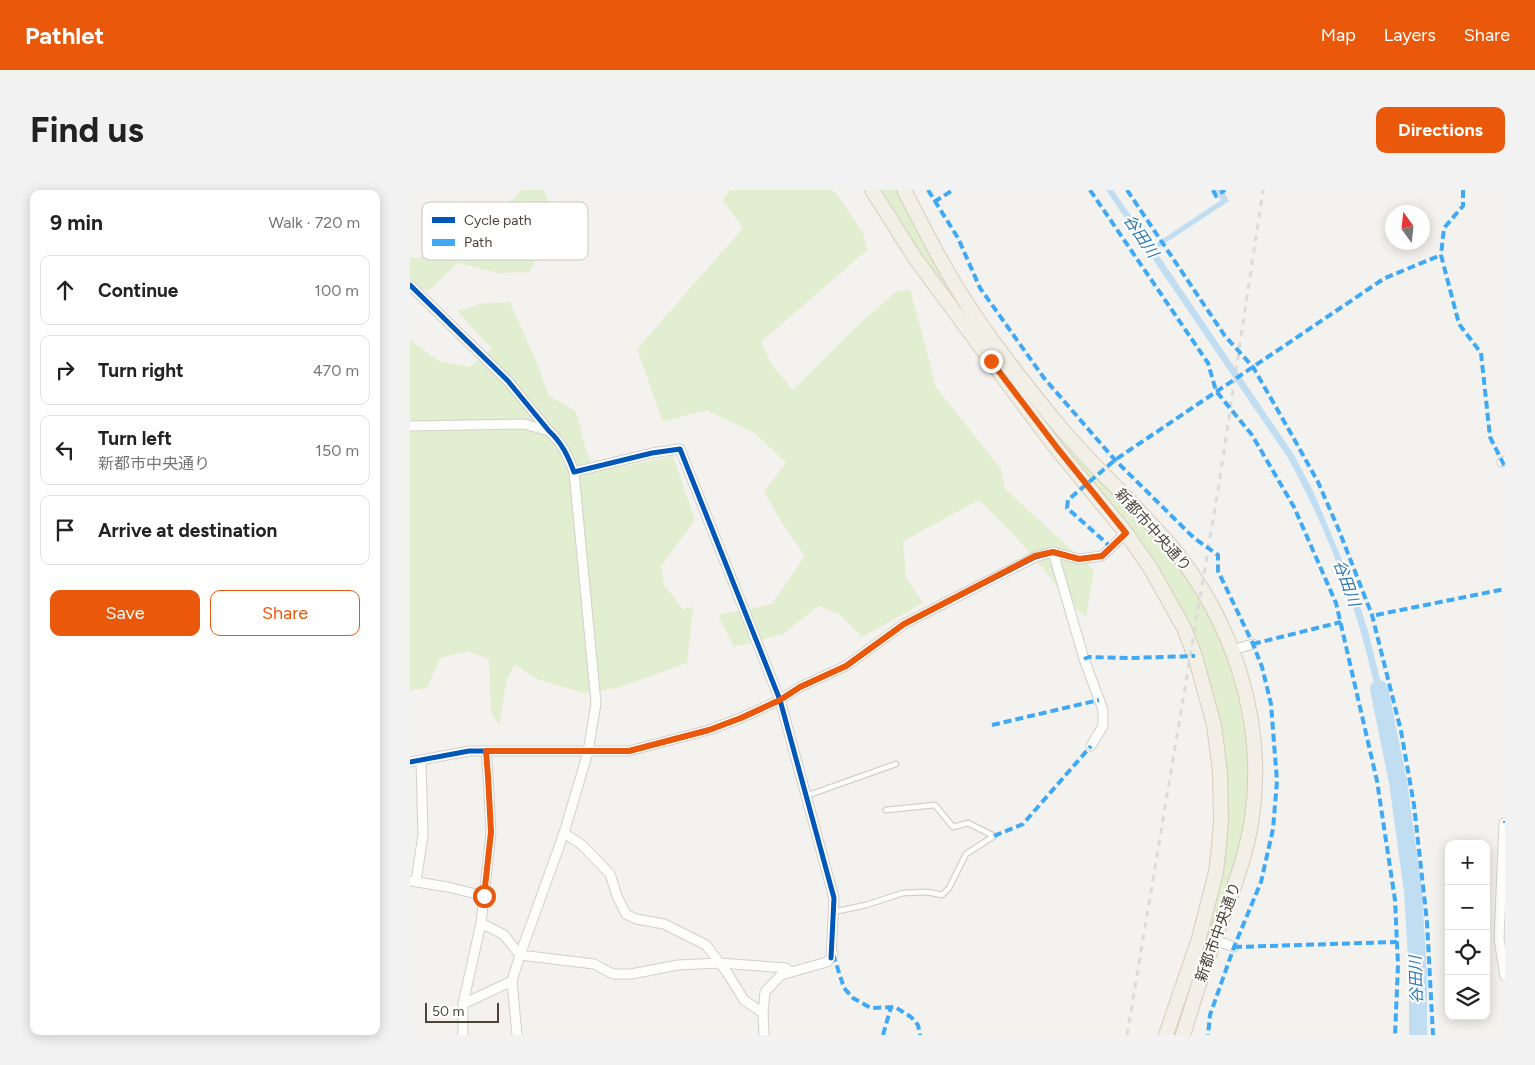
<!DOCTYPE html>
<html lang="en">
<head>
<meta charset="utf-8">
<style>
  body { margin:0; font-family:Figtree,"Noto Sans JP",sans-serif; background:#f2f2f2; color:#222 }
  .controls { position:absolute; right:15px; bottom:15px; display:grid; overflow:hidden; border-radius:10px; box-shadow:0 2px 12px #0003 }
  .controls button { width:45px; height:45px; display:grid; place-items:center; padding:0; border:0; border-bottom:1px solid #e0e0e0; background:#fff; color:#222; font:25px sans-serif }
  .compass { position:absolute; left:975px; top:15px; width:45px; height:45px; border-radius:50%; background:#fff; box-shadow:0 2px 12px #0003; rotate:345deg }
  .scale { position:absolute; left:15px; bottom:12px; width:74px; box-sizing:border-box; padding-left:5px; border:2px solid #4b4439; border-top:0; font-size:14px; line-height:18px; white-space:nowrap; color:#4b4439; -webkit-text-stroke:4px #fff; paint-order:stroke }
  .stop { position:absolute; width:15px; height:15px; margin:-11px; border:4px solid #ea580c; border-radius:50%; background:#fff }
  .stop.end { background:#ea580c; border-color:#fff; box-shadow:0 1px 5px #0008 }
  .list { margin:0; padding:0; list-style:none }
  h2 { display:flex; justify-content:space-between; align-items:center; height:65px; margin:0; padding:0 20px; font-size:21px }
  h2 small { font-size:16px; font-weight:400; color:#767676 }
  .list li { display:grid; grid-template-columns:32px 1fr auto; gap:15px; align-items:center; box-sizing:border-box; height:70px; margin:0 10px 10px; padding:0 10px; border:1px solid #e0e0e0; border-radius:10px }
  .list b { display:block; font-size:19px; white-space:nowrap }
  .list p { margin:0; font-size:16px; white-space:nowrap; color:#767676 }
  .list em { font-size:16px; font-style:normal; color:#767676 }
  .actions { display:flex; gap:10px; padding:15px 20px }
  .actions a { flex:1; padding:11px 0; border:1px solid #ea580c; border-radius:10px; text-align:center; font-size:18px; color:#ea580c }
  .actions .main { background:#ea580c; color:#fff }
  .icon { flex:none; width:28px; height:28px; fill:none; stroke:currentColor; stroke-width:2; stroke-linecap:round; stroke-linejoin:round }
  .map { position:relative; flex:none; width:1095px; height:845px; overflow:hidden; border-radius:10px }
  header { display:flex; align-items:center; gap:30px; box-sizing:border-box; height:70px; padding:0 25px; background:#ea580c; color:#fff }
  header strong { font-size:24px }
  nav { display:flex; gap:28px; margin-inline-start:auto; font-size:18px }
  .intro { display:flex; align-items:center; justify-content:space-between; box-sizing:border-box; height:120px; padding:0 30px }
  h1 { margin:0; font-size:35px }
  .button { padding:12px 22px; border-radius:10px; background:#ea580c; color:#fff; font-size:18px; font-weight:700 }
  main { display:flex; gap:30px; padding:0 30px }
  aside { flex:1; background:#fff; border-radius:10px; box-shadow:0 2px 12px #0003 }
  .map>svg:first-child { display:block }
  .green { fill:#e1eecf }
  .water { fill:#c0ddf1 }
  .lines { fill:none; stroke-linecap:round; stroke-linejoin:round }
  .river { stroke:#c0ddf1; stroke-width:18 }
  .lane-casing { stroke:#d2d0cb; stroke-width:7 }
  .street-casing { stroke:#d2d0cb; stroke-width:11 }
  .primary-casing { stroke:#d6cebb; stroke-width:16 }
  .lane { stroke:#fdfdfc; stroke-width:4.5 }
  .street { stroke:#fdfdfc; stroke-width:9 }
  .primary { stroke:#f2efe6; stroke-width:14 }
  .rail { stroke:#dbdbda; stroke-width:3; stroke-dasharray:6 6; stroke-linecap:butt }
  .quiet { stroke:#3fa9f5; stroke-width:4; stroke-dasharray:8 4; stroke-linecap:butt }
  .cycleway-casing { stroke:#fff; stroke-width:8 }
  .cycleway { stroke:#0057b8; stroke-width:5 }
  .route { stroke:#ea580c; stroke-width:6 }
  .labels { text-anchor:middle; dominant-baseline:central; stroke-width:4; stroke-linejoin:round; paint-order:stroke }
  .street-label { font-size:15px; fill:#4b4439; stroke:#fff }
  .water-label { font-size:16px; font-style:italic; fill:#2e7ab2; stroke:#fff }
  .key { fill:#fff; stroke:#c9c7c4; stroke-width:1 }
  .key-label { font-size:14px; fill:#4b4439 }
</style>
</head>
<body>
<header>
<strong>Pathlet</strong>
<nav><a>Map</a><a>Layers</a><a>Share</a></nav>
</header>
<div class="intro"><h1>Find us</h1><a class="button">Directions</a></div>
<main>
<aside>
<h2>9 min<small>Walk · 720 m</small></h2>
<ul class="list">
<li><svg class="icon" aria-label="ahead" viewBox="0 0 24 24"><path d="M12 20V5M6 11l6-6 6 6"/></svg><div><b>Continue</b></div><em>100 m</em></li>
<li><svg class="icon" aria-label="right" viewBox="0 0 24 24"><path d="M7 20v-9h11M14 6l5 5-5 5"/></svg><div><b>Turn right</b></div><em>470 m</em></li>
<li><svg class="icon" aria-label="left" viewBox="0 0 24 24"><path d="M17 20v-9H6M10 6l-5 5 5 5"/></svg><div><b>Turn left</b><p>新都市中央通り</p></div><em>150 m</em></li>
<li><svg class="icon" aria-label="arrive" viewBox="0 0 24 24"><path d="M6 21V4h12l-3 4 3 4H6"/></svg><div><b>Arrive at destination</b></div></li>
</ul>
<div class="actions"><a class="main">Save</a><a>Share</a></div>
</aside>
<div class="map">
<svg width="1095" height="845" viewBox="0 0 1095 845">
  <rect width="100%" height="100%" fill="#f4f2ee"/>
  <g class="green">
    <path d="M111,0h23l4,11 -3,41 -16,30 -31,1 -40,-10 -29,27 -19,-2v-31l9,1 23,-11 19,-19 43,-21 17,-16z"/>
    <path d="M320,0h102l4,3 27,40 4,17 -106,92 11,23 21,25 65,-65 39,-34 13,-1 16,58 9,38 66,83 4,20 89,81 -8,47 -7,-5 -64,-76 -36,-36 -76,41 3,37 17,25 -61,34 -23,-23 -21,-8 -35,28 -49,13 -16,-32 54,-11 33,-48 -21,-30 -20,-34 22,-30 -33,-30 -47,-22 -43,12 -26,-73 106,-121 -20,-27z"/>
    <path d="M469,0h17l33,63 28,48 16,24 98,124 94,100 22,26 34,62 19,60 9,57v37l-4,37 -7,31 -61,176h-5l55,-204v-36l-2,-37 -3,-30 -18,-66 -15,-37 -122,-174 -145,-194z"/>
    <path d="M100,112l28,64 11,30 27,15 10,39 10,22 77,-16 22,64 -34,46 3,19 19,24 10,-2 -6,56 -70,25 -34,5 -46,-14 -22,-14 -8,14 -8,46 -8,-13 -2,-53 -21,-8 -28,7 -13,30 -17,2v-350l29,21 30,6 23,-18 -35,-38 27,-8z"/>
  </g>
  <path class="water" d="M696,0h7l39,56 69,-46 -6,-10h8l6,11 -74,49 139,205 19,36 41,97 14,43 20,80 -7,1c-10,-41 -19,-82 -34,-122 -16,-45 -36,-90 -59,-132z"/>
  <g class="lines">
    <path class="river" d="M969,499l19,93 15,109 5,84v60"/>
    <g class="lane-casing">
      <g id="lane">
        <path d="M396,606l90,-32"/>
        <path d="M423,722l33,-7 37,-12 24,-1 15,3 7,-7 17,-34 28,-18 -26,-13 -15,4 -18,-22 -49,5"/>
      </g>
    </g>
    <g class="street-casing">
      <g id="street">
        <path d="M0,95l98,96 41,50c13,12 19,25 25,41l78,-19 28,-4 100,251 54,198 -3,60"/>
        <path d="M0,236l114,-2 25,7"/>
        <path d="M1092,272l3,-1"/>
        <path d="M643,362l31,107 19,51v16l-12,20"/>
        <path d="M822,460l21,-6"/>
        <path d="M0,572l59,-11h160l80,-21 32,-12 39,-18 20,-13 46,-21 58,-42 131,-67 18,-5 26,7 23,-3 24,-23"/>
        <path d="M1094,633l-5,116 6,37"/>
        <path d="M154,643l18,12 28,29 7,22 9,18 10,5 28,5 42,21 22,29 16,26 19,13"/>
        <path d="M0,691l38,6 36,9"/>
        <path d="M6,691l7,-46 -2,-74"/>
        <path d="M71,733l23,12 16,20 74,9 19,10h18l47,-9 42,-2 66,5 5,4"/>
        <path d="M805,750l19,7"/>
        <path d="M53,814l49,-23"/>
        <path d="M53,845v-31l18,-81 10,-90 -3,-57 -2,-25"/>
        <path d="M107,845l-5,-54 8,-26 44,-122 24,-81 8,-49 -22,-231"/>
        <path d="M354,845l-1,-22 2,-21 16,-17 46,-13 4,-4 2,-4"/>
      </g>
    </g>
    <g class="primary-casing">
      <g id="primary">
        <path d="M462,0l43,68 76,103 66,88 69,84 25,36 33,59 11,28 19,69 6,47 1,48 -2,26 -3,26 -17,66 -33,97"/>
        <path d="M494,0c17,33 34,67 53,98 29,47 64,91 98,133 36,44 79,82 116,125 62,75 95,174 81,272 -7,47 -26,89 -42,134 -10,27 -18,55 -27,83"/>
      </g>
    </g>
    <use href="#lane" class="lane"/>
    <use href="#street" class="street"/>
    <use href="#primary" class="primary"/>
    <path class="rail" d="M717,845l92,-551 44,-294"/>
    <g class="quiet">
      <path d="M518,0l30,48 22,50 64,90 71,82 79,78 24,17v16l35,73 9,23 9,37 6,77 -4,48 -12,53 -27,65 -24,68 -2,20"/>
      <path d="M680,0l118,173 8,28 36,44 42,72 42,96 41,178 18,119 3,65 -3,70"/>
      <path d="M717,0l98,146 28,31 36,63 29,52 20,46 34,87 29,116 13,74 13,117 6,113"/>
      <path d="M803,0l3,6 9,-6"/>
      <path d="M1053,0v16l-19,22 -3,27 18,69 22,29 9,84 15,30"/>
      <path d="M524,12l19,-12"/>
      <path d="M702,358l-45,-40 1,-8 47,-40 255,-172 15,-10 56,-23"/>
      <path d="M966,425l129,-26"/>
      <path d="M843,454l88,-22"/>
      <path d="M674,469l5,-2 39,1 67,-2"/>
      <path d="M582,535l107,-25"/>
      <path d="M1095,631v2"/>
      <path d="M584,646l29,-12 68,-78"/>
      <path d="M824,757l163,-5"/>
      <path d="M423,764l11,34 9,10 18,10 24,-1 16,10 7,8 2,10"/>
      <path d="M473,845l8,-28"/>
    </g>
    <g class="cycleway-casing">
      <g id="cycleway">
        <path d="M0,95l98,96 41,50c13,12 19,25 25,41l78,-19 28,-4 100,251 54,198 -3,60"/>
        <path d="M0,572l59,-11h160l80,-21 32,-12 39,-18 20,-13 46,-21 58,-42 131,-67 18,-5 26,7 23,-3 24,-23"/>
      </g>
    </g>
    <use href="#cycleway" class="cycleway"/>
  </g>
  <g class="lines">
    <path class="route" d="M74,706l7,-64 -3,-56 -2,-25h143l80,-21 32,-12 39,-18 20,-13 46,-21 58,-42 131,-68 18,-4 26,7 23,-3 24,-23 -68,-84 -67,-88"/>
  </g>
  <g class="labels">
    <g class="street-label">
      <text transform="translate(743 340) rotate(48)">新都市中央通り</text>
      <text transform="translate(808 742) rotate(-70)">新都市中央通り</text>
    </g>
    <g class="water-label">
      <text transform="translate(731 46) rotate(56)">谷田川</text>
      <text transform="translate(937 393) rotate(70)">谷田川</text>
      <text transform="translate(1006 790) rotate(-92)">谷田川</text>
    </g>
  </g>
  <rect x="12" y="12" width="166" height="58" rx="8" class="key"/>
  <rect x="22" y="27" width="23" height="6" fill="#0057b8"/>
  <rect x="22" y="49" width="23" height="7" fill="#3fa9f5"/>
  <g class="key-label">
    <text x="54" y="35">Cycle path</text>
    <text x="54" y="57">Path</text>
  </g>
</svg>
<div class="controls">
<button>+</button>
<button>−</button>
<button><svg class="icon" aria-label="locate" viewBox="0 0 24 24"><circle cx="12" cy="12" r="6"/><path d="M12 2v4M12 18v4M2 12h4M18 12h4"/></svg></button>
<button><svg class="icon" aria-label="layers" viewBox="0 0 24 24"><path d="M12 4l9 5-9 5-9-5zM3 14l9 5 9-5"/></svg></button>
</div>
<svg class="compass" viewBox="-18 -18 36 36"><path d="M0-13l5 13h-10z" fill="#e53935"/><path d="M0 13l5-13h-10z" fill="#767676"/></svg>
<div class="scale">50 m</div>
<div class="stop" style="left:74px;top:706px"></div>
<div class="stop end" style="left:581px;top:171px"></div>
</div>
</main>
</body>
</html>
